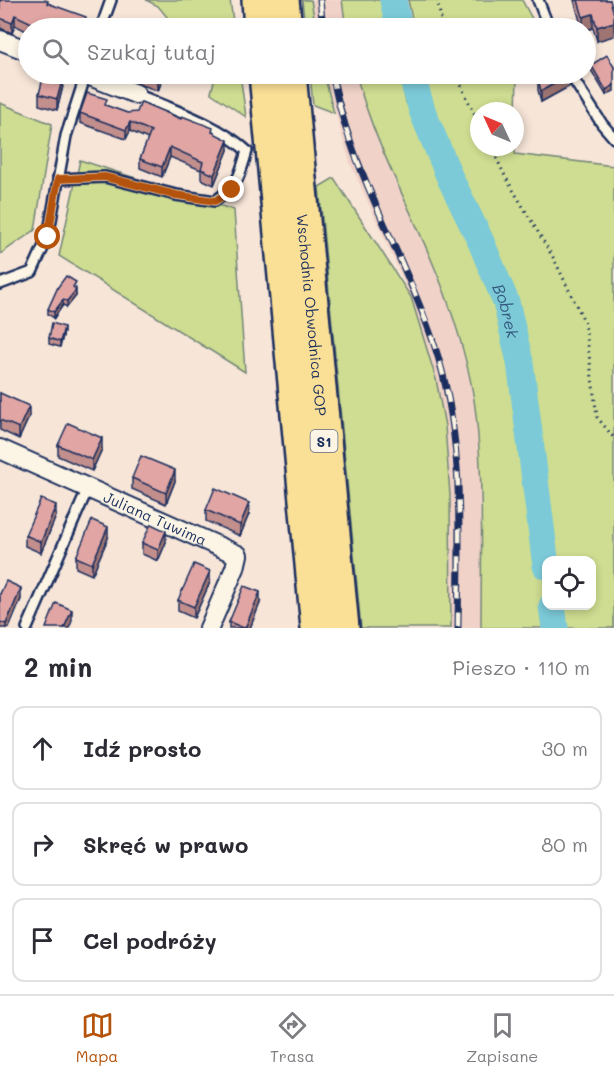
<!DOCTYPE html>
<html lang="pl">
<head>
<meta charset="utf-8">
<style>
  body { margin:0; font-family:Mali,sans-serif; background:#f7f7f7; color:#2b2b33 }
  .controls { position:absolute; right:18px; bottom:18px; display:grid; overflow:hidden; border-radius:12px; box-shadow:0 3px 9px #0003 }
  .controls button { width:54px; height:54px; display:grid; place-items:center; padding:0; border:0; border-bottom:2px solid #e1e1e2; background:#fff; color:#2b2b33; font:30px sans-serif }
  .compass { position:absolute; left:470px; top:102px; width:54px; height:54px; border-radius:50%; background:#fff; box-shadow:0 3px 9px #0003; rotate:314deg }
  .stop { position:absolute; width:18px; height:18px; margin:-14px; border:4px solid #b45309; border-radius:50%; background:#fff }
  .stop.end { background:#b45309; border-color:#fff; box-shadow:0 2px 6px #0008 }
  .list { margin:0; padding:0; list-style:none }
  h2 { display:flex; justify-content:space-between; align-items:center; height:78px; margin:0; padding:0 24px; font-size:26px }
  h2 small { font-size:20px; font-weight:400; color:#7c7c81 }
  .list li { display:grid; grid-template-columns:39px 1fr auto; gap:18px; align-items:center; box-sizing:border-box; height:84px; margin:0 12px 12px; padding:0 12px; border:2px solid #e1e1e2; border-radius:12px }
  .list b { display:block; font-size:22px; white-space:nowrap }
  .list em { font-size:20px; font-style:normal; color:#7c7c81 }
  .icon { flex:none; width:33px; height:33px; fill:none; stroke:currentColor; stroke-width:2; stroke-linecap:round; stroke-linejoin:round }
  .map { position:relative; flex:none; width:614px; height:628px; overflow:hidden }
  .search { position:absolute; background:#fff; box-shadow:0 3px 9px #0003; left:18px; right:18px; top:18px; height:66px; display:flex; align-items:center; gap:15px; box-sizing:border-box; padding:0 21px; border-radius:33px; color:#7c7c81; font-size:22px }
  .sheet { height:366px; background:#fff }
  nav { display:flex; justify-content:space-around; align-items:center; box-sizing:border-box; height:84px; border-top:2px solid #e1e1e2; background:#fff; font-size:16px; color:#7c7c81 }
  nav a { display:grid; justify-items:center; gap:3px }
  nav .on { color:#b45309 }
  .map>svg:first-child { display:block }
  .built { fill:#f0d2c8 }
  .green { fill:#cedd91; stroke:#748678; stroke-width:1.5; fill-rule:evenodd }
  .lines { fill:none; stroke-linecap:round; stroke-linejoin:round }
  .river { stroke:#7bcad8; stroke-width:27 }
  .service-casing { stroke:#1b2f5e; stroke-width:14 }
  .minor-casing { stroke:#1b2f5e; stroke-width:22 }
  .motorway-casing { stroke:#1b2f5e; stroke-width:38 }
  .path { stroke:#1b2f5e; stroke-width:3; stroke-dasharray:1.5 4.5; stroke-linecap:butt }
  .service { stroke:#fcf5e5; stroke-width:9 }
  .minor { stroke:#fcf5e5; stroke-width:18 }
  .motorway { stroke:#fadf96; stroke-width:33 }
  .rail-casing { stroke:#1b2f5e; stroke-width:7 }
  .rail { stroke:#fcf5e5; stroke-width:4.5; stroke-dasharray:14; stroke-linecap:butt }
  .wall { fill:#c28f8d; stroke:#1b2f5e; stroke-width:1.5 }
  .shaded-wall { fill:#9e7473; stroke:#1b2f5e; stroke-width:1.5 }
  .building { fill:#e1a6a4; stroke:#1b2f5e; stroke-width:1.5 }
  .route { stroke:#b45309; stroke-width:8 }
  .labels { text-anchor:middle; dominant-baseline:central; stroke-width:4.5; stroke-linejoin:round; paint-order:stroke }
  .shield { fill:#fcf5e5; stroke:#5e6a86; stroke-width:1.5 }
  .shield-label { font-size:14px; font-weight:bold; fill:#1b2f5e }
  .street-label { font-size:15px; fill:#1b2f5e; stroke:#fcf5e5 }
  .water-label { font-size:16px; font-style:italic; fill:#33567c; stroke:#fcf5e5 }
</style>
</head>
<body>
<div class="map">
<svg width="614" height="628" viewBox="0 0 614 628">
  <rect width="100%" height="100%" fill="#f7e5d8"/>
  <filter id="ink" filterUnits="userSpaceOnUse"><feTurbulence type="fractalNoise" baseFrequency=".0167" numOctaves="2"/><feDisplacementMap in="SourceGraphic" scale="12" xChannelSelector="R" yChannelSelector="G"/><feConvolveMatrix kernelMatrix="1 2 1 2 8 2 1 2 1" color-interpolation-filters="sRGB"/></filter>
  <g filter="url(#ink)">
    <g class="built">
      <path d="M311,0h31l4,28h-31z"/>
      <path d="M324,74h32l23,71 53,117 17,43 17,60 10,48 5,71 2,53 -2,91h-30l-1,-133 -5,-69 -9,-47 -25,-82 -61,-134z"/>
    </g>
    <g class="green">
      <path d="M146,0h84l4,28h-58l-18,-22z"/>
      <path d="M302,0h9l5,28h-11z"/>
      <path d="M342,0h40l7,28h-43z"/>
      <path d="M408,0h114l15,28h-123z"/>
      <path d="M213,74h27l6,43 -35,-24 4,-16z"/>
      <path d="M310,74h14l10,39 -21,-8z"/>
      <path d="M356,74h43l7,28 30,68 22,-5 -25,-56 -10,-35h94l-2,80 99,12v462h-133c0,-71 3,-142 -5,-213 -4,-37 -15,-75 -27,-110 -27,-79 -72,-150 -93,-231zM479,111h36v36h-36zM546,560h46v46h-46z"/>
      <path d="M0,103l52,21 -17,106 -35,24z"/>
      <path d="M80,160l154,50 11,162 -186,-116z"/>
      <path d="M334,178l77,119 25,82 9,47 5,69 1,133h-90l-42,-441z"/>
    </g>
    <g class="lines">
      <g class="river">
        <path d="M393,0l6,28"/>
        <path id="s1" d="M411,74l12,39 27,65 31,64 25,60 14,60 26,204"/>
        <path d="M552,606l3,22"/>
      </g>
      <g class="service-casing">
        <g id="service">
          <path d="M538,0l11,28"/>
          <path d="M101,28l10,-28"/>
          <path d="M570,74l32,50 12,14"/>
          <path d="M58,179l47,-2 71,18 39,6c24,-16 24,-24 32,-50 -31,-28 -74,-41 -111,-57"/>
          <path d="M0,284l32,-12 16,-35 18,-101 20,-62"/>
          <path d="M27,628l61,-140"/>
        </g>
      </g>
      <g class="minor-casing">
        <g id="minor">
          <path d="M0,40l28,11"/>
          <path d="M85,74l51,20"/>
          <path id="s2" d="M0,449l238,106 -3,13 -26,60"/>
        </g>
      </g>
      <g class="motorway-casing">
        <g id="motorway">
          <path d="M259,0l2,28"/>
          <path d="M282,0l3,28"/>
          <path d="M266,74l52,554"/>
          <path id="s3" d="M289,74l53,554"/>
        </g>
      </g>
      <g class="path">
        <path d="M437,0l6,28"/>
        <path d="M457,74l6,16 16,33"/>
        <path d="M491,147l15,31 48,81 31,64 12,94 17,21"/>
      </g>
      <use href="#service" class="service"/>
      <use href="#minor" class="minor"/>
      <use href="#motorway" class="motorway"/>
      <g class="rail-casing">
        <g id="rail">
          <path d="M320,0l3,28"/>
          <path d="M332,74c7,35 18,70 32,103 23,56 51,110 70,167 31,91 25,190 24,284"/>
        </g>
      </g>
      <use href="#rail" class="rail"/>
    </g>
    <g class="wall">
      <path d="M0,0l48,3 38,21 13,4h-71v4l-13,-7 -3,8 -12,-5z"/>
      <path d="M574,0h36l-13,41 -4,-13 -8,2v-2h-3z"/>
      <path d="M591,65l23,2 -8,28 -15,-25z"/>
      <path d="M64,74v8l-7,28 -18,-5v-11l12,-19z"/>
      <path d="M114,74h56l-1,3 -5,-2 -6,16z"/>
      <path d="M538,79l32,7 -29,16 -3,-12z"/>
      <path d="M107,106l20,7 86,19 15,18 -14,35 -13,-6v-9l-31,-13 -8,20 -22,-9v-9l8,-20 -18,-8 -4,8 -46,-16v-10z"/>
      <path d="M76,287l-1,2 1,7 -9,11 -4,-2 -9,13 -6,-4v-5z"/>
      <path d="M64,332l-4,15 -11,-3v-6z"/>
      <path d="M0,393l29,24 -10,22 -19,-9z"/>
      <path d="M58,445l44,4 -10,22 -34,-15z"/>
      <path d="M132,478l43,3 -9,23 -34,-15z"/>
      <path d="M206,510l43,4 -9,22 -34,-15z"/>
      <path d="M56,516l-15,37 -16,-7v-11z"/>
      <path d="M108,538l-16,37 -16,-7v-11z"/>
      <path d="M166,542l-8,19 -16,-7v-11z"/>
      <path d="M210,582l-16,36 -16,-7v-11z"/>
      <path d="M0,594l21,5 -12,29h-9z"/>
      <path d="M260,603l-10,25h-21v-6z"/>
    </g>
    <g class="shaded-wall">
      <path d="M593,14v14l-8,2v-2h-2v-11z"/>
      <path d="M15,15v10l-3,8v-10z"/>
      <path d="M614,22v14l-17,5v-14z"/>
      <path d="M64,74v8l-7,28v-11z"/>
      <path d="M161,74h3v1l-6,16v-10z"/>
      <path d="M570,75v11l-29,16v-11z"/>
      <path d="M614,85v6l-8,4v-5z"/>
      <path d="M130,122v9l-4,8v-9z"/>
      <path d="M228,140v10l-14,35v-10z"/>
      <path d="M170,147v10l-8,20v-10z"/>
      <path d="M76,290v6l-9,11v-6z"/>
      <path d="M63,300v5l-9,13v-6z"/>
      <path d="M64,327v5l-4,15v-5z"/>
      <path d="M29,406v11l-10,22v-11z"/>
      <path d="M102,438v11l-10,22v-11z"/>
      <path d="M175,470v11l-9,23v-11z"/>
      <path d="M249,503v11l-9,22v-11z"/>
      <path d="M56,505v11l-15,37v-11z"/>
      <path d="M108,527v11l-16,37v-11z"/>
      <path d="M166,531v11l-8,19v-11z"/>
      <path d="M210,571v11l-16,36v-11z"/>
      <path d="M21,588v11l-12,29h-3v-4z"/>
      <path d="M260,592v11l-10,25h-5z"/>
      <path d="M72,610v11l-3,7h-5z"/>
    </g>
    <g class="building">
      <path d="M0,0h45l3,1 -1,2 39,14 -2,6 15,5h-57l-27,-13 -3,8 -12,-5z"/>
      <path d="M578,0h32l4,14v8l-17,5 -4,-13 -10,3z"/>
      <path d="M607,55l7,12v18l-8,5 -15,-25z"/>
      <path d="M44,74l7,1v-1h13l-7,25 -18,-5z"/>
      <path d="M139,74h22l-3,7z"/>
      <path d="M548,74h21l1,1 -29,16 -3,-12z"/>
      <path d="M87,93l20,6 -2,6 22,8 10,-1 4,-10 40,17 1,-3 31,12 -1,4 16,8 -14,35 -13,-6 2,-7 -33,-15 -8,20 -22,-8 11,-28 -21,-9 -4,8 -46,-17z"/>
      <path d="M66,276l10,6 -3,5 3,3 -9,11 -4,-1 -9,12 -6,-3 10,-22z"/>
      <path d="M52,323l12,4 -4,15 -11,-4z"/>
      <path d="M0,393l29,13 -10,22 -19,-8z"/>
      <path d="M68,423l34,15 -10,22 -34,-15z"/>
      <path d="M141,456l34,14 -9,23 -34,-15z"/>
      <path d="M215,488l34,15 -9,22 -34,-15z"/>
      <path d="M41,499l15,6 -15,37 -16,-7z"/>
      <path d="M92,520l16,7 -16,37 -16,-7z"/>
      <path d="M151,524l15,7 -8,19 -16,-7z"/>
      <path d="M194,564l16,7 -16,36 -16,-7z"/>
      <path d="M6,581l15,7 -15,36 -6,-2v-28z"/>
      <path d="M244,586l16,6 -15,36h-1l-15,-6z"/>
      <path d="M56,603l16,7 -8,18h-18z"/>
    </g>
  </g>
  <g class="lines" filter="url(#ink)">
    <path class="route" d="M48,237l10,-58 47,-2 71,18 39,6 17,-11"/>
  </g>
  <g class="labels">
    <rect class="shield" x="310.5" y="430" width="27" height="22" rx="4.5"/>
    <g class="shield-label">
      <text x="324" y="441">S1</text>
    </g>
    <g class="street-label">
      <text stroke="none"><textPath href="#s3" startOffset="242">Wschodnia Obwodnica GOP</textPath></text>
      <text stroke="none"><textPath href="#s2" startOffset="170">Juliana Tuwima</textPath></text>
    </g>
    <g class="water-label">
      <text stroke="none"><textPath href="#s1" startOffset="256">Bobrek</textPath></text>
    </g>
  </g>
</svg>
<div class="controls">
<button><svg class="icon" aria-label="locate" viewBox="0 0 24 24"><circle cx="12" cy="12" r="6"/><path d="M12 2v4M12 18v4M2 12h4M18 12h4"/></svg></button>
</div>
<svg class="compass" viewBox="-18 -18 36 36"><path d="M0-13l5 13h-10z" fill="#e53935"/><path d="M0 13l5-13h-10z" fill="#7c7c81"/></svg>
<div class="stop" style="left:48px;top:237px"></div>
<div class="stop end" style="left:232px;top:190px"></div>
<div class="search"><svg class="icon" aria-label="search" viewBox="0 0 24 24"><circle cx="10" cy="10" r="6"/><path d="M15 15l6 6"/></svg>Szukaj tutaj</div>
</div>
<section class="sheet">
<h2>2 min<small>Pieszo · 110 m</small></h2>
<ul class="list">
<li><svg class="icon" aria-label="ahead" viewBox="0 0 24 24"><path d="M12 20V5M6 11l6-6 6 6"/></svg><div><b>Idź prosto</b></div><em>30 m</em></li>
<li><svg class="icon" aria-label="right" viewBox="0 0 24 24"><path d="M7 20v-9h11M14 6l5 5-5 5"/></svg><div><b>Skręć w prawo</b></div><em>80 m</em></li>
<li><svg class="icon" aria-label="arrive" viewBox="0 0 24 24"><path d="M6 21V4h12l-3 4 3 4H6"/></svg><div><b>Cel podróży</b></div></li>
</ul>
</section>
<nav>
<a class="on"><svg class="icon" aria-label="map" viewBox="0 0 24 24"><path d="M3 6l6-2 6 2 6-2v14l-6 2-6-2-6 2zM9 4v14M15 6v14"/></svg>Mapa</a>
<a><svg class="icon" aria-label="directions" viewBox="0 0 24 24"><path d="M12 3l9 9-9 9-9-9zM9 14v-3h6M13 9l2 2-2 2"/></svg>Trasa</a>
<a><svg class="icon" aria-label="saved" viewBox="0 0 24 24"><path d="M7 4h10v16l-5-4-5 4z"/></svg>Zapisane</a>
</nav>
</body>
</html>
